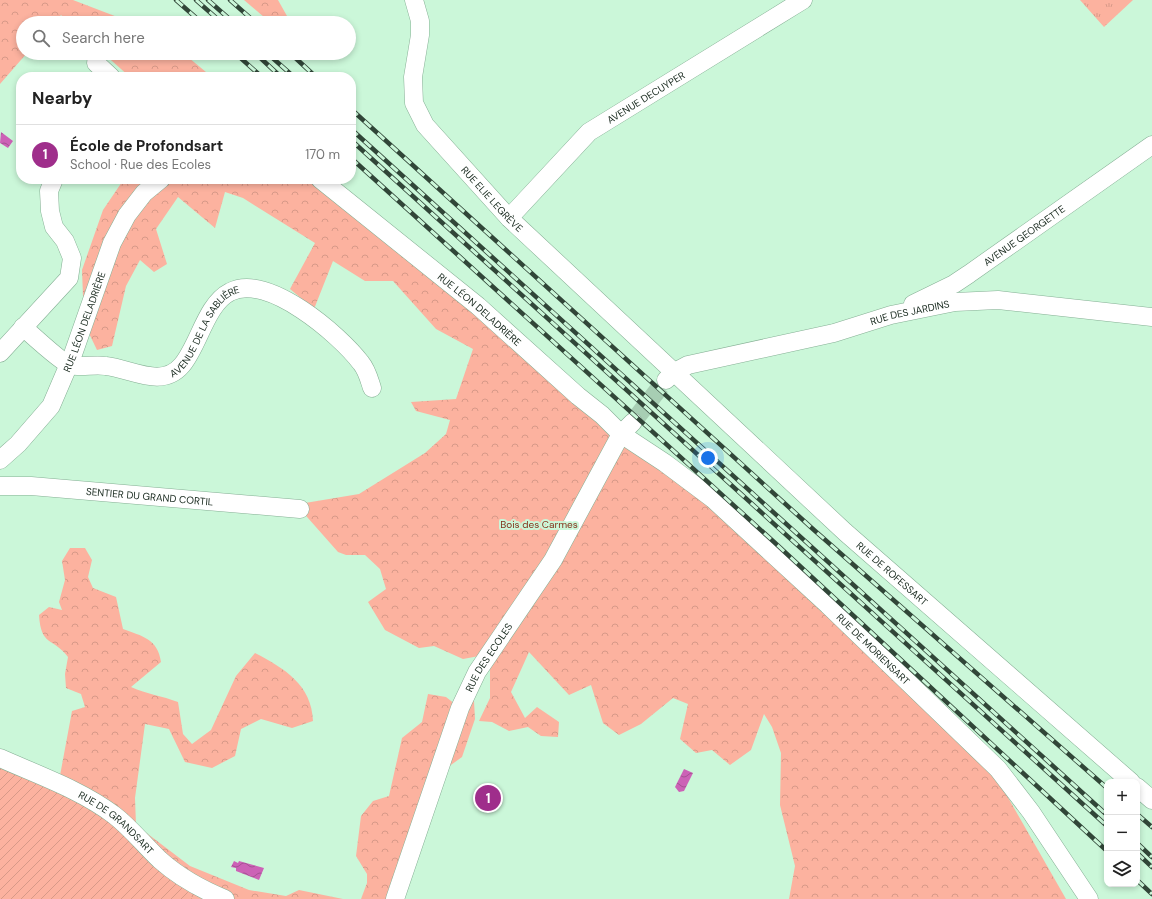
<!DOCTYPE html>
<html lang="en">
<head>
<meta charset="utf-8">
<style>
  body { margin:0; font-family:"DM Sans",sans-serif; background:#f2f2f2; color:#222 }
  .controls { position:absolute; right:12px; bottom:12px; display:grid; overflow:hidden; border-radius:8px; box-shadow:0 2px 6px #0003 }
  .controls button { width:36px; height:36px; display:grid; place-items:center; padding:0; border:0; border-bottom:1px solid #e0e0e0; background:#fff; color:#222; font:20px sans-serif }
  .you { position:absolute; left:708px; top:458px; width:14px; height:14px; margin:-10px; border:3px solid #fff; border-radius:50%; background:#1a73e8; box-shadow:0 0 0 6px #1a73e833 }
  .badge { display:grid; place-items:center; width:26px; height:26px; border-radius:50%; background:#9f2e8b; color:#fff; font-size:13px; font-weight:700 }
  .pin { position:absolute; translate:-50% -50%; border:2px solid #fff; box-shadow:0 1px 4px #0006 }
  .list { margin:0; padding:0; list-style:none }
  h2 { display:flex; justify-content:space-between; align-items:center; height:52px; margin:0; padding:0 16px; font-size:17px }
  h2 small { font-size:13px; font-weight:400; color:#767676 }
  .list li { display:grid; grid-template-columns:26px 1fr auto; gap:12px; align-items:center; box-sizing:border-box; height:60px; padding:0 16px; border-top:1px solid #e0e0e0 }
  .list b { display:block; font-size:15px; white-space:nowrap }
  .list p { margin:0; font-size:13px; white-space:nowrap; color:#767676 }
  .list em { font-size:13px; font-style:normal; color:#767676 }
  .icon { flex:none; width:22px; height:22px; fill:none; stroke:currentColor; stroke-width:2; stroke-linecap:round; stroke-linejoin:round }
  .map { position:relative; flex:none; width:1152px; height:899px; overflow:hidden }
  .search { position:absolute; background:#fff; box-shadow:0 2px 6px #0003; left:16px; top:16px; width:340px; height:44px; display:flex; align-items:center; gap:10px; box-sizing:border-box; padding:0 14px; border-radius:22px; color:#767676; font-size:15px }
  .panel { position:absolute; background:#fff; box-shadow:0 2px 6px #0003; left:16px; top:72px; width:340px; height:112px; border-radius:16px }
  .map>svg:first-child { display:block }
  .grass { fill:url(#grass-tufts) }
  .forest { fill:url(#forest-crowns) }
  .garden { fill:url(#garden-furrows) }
  .water { fill:url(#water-waves) }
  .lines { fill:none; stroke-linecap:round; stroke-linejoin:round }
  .street-tunnel { stroke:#a7ceb3; stroke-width:18; stroke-dasharray:18 9; stroke-linecap:butt }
  .street-casing { stroke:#85af94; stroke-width:19 }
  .street { stroke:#fff; stroke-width:18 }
  .rail-casing { stroke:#314638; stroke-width:4.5 }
  .rail { stroke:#cbf7d9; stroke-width:3; stroke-dasharray:9; stroke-linecap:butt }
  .labels { text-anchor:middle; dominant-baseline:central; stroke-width:4; stroke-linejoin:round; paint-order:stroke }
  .street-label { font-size:10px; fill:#17281d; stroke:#cbf7d9 }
  .park-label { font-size:10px; fill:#84321c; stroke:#cbf7d9 }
</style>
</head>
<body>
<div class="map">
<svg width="1152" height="899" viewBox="0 0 1152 899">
  <defs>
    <pattern id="grass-tufts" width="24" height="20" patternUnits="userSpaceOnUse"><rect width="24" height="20" fill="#fcb29f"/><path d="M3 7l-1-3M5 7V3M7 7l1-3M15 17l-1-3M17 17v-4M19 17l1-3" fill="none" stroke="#d79988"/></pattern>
    <pattern id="forest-crowns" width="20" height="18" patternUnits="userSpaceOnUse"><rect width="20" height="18" fill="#fcb29f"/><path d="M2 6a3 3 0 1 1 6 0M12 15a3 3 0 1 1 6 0" fill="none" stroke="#d79988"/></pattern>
    <pattern id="garden-furrows" width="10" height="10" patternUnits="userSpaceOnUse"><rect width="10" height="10" fill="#fcb29f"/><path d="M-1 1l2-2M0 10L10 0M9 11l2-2" fill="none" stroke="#d79988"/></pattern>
    <pattern id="water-waves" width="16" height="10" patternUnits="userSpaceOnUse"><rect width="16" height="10" fill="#cc62b6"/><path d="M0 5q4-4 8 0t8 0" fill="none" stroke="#a55193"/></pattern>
  </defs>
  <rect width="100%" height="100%" fill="#cbf7d9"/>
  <path class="grass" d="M1080,0h53l-29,27z"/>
  <g class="forest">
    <path d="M0,0h73l60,23h-63l-9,-8 -7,8h-31v30h4l-27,31z"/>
    <path d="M244,0h34l9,16 -10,7h-6z"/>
    <path d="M103,53h80l29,24h-82z"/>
    <path d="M124,179h209l392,335 265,252 76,133h-277l6,-33 -15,-61 1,-52 -9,-26 -8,-13 -13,36 -21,15 -18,-15 -16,3 -16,-14 8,-35 -15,-6 -32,26 -22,11 -16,-12 -12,-38 -22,10 -40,-43 -18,40 14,26 12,-11 22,15 -1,15 -17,-1 -13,-9 -19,4 -17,-9 -13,-1 11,-23v-44l-27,5 -29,-13 -15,2 -34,-18 -17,-28 18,-13 -6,-20 -15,-14h-19l-8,-3 -38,-43 5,-6 54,-9 66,-41 21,-19 4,-14 -34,-9 -5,-9 45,-3 17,-50 -37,-20 -43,-48h-28l-32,-20 -19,48 -24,-20 25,-46 -72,-45 -18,-6 -10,36 -37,-31 -22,32 11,35 -13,8 -14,-12 -14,26 -14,60 -15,4 -13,-27 -2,-53 21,-60z"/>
    <path d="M70,548h15l7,12 -4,17 5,11 23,9 7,32c19,7 35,10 38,33l-30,25c16,7 31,9 47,15l5,32 9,10 19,-14 25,-54 19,-23c29,15 57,32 58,68l-21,7 -31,-9 -20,10 -6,27 -23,12 -27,-6 -16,-33 -24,-5 -10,74 1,27 54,41 59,24 37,6 13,-6 44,9h-206l-78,-118 13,-70 13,-4 -4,-13 -15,-6 -1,-14 3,-17c-15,-20 -27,-10 -29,-42l10,-8 13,3 -3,-8 6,-22 -3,-19z"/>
    <path d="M428,694l18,3 14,11 14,-7 1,18 -13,38 -18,13 -49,129h-34l6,-16v-9l-11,-18 5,-40 12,-15 16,-5 13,-58 20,-16z"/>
  </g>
  <path class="garden" d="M0,766l80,37 33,21 70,61 9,14h-192z"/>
  <g class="water">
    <path d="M1,132l12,9 -5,7 -8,-5z"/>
    <path d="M684,769l9,4 -9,18 -5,1 -4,-5z"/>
    <path d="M234,861l4,2 1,-2 25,7 -5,12 -23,-9v-3l-5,-1z"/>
  </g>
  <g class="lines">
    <path class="street-tunnel" d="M633,422l32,-41"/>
    <g class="street-casing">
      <g id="street">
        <path id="s1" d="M414,0l6,21v14l-7,42 1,26 11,22 84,93 336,314 286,250"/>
        <path d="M96,63l15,14"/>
        <path id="s2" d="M320,179l158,127 100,90 24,19 19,19 44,29 48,36 115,106 170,164 33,43 58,87"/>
        <path id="s3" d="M509,218l80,-86 214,-132"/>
        <path id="s4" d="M913,304l41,-20 15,-10 183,-129"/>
        <path id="s5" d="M23,327c8,7 39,36 47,38 11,3 24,-1 36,1 26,3 56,23 76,-1 17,-20 24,-61 48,-73 37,-20 110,43 131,71 6,7 8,16 11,25"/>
        <path d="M0,353l69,-75 3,-20 -7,-17 -11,-14 -4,-16 -1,-20 5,-12"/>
        <path id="s6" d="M666,380l7,-7 15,-8 146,-32 57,-18 64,-13 43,-2 154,17"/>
        <path id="s7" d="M0,460l18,-16 33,-38 21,-49 40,-114 15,-28 17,-22 17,-14"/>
        <path id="s8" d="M0,486h31l269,23"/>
        <path id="s9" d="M0,758c38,17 81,32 114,57 17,13 31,31 46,45 18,16 43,30 65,39"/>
        <path d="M1137,787l15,13"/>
        <path id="s10" d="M395,899l65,-191 17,-36 76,-112 68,-126 12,-12"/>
      </g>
    </g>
    <use href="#street" class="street"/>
    <g class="rail-casing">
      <g id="rail">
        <path d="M176,0l26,23"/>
        <path d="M196,0l26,23"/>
        <path d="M208,0l26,23"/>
        <path d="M230,0l26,23"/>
        <path d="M235,53l27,24"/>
        <path d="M255,53l26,24"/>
        <path d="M267,53l27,24"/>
        <path d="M290,53l26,24"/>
        <path d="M351,109l463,421 293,258"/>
        <path d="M351,129l756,686"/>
        <path d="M351,140l756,686"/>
        <path d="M351,158l423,384 333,309"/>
        <path d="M1137,814l15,13"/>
        <path d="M1137,843l15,14"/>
        <path d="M1137,853l15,14"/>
        <path d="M1137,880l15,14"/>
      </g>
    </g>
    <use href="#rail" class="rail"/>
  </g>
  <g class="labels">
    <g class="street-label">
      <text stroke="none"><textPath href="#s3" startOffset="184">AVENUE DECUYPER</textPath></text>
      <text stroke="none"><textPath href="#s1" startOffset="229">RUE ELIE LEGRÈVE</textPath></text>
      <text stroke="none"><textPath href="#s4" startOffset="131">AVENUE GEORGETTE</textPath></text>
      <text stroke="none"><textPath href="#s2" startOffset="206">RUE LÉON DELADRIÈRE</textPath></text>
      <text stroke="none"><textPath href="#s6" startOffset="255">RUE DES JARDINS</textPath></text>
      <text stroke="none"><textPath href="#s7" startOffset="165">RUE LÉON DELADRIÈRE</textPath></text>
      <text stroke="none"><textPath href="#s5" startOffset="219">AVENUE DE LA SABLIÈRE</textPath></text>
      <text stroke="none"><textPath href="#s8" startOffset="150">SENTIER DU GRAND CORTIL</textPath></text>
      <text stroke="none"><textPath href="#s1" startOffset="777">RUE DE ROFESSART</textPath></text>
      <text stroke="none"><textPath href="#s2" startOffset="727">RUE DE MORIENSART</textPath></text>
      <text stroke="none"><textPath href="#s10" startOffset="260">RUE DES ECOLES</textPath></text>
      <text stroke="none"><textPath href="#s9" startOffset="134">RUE DE GRANDSART</textPath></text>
    </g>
    <g class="park-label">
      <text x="539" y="524">Bois des Carmes</text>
    </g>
  </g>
</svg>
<div class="controls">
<button>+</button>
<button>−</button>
<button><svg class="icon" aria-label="layers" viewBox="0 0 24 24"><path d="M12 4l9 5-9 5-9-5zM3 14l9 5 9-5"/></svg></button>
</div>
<div class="you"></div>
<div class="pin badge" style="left:488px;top:798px">1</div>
<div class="search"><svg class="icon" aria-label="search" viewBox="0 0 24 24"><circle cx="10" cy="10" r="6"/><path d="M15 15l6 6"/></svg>Search here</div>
<section class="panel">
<h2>Nearby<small></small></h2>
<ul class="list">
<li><span class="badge">1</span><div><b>École de Profondsart</b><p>School · Rue des Ecoles</p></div><em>170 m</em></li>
</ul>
</section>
</div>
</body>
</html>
